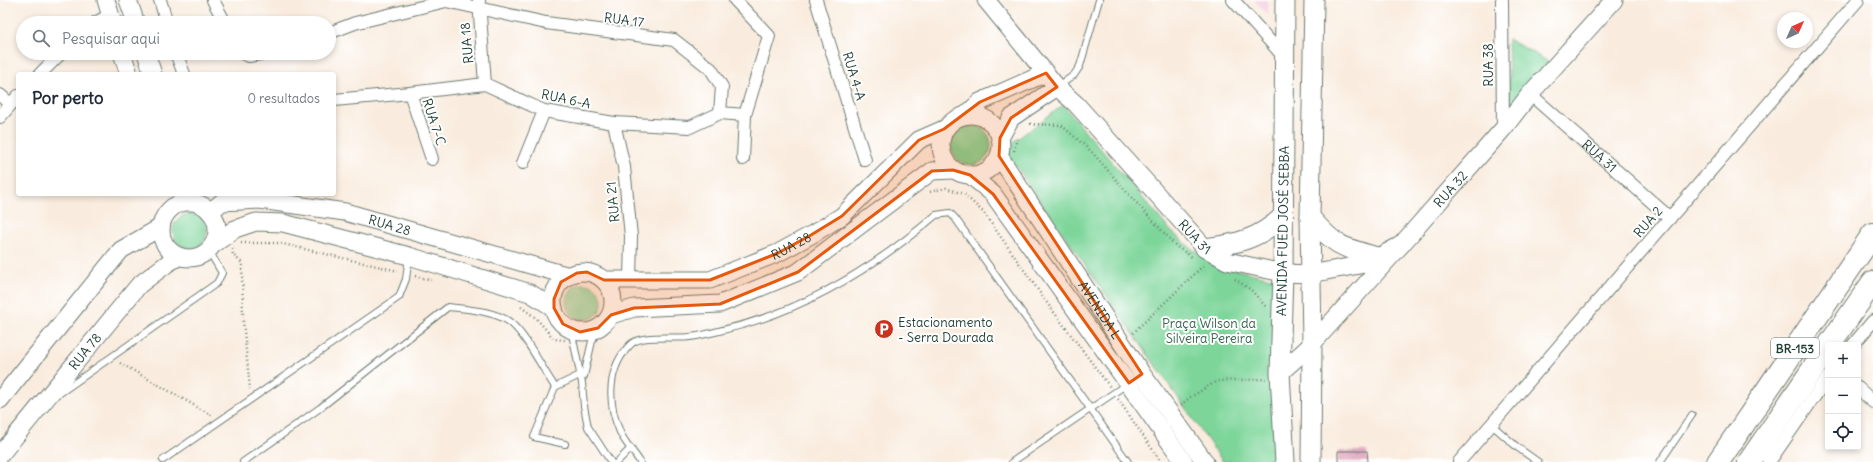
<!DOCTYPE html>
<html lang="pt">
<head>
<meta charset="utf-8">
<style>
  body { margin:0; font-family:Delius,sans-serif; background:#f6f6f7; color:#1f2937 }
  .controls { position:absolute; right:12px; bottom:12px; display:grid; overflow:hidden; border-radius:4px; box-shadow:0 2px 6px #0003 }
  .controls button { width:36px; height:36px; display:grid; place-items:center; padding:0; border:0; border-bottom:1px solid #e0e1e3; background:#fff; color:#1f2937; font:20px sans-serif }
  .compass { position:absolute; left:1777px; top:12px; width:36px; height:36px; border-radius:50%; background:#fff; box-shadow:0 2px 6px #0003; rotate:45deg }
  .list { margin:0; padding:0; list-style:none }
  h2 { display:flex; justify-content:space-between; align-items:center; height:52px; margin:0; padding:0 16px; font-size:17px }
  h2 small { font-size:13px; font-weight:400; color:#747a83 }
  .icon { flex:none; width:22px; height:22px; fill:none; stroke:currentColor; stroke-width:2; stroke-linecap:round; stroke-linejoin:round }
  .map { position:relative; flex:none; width:1873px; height:462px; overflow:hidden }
  .search { position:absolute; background:#fff; box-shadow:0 2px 6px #0003; left:16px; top:16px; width:320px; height:44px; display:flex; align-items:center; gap:10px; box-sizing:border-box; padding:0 14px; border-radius:22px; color:#747a83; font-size:15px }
  .panel { position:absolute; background:#fff; box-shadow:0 2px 6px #0003; left:16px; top:72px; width:320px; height:124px; border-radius:4px }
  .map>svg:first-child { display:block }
  .built { fill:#f3cfe0 }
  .green { fill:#7dd59a; stroke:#4e8967 }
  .building { fill:#dea7bd }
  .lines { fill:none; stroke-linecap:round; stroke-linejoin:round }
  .lane-casing { stroke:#6b7a70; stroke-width:8 }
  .street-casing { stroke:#6b7a70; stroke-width:14 }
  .secondary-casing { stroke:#6b7a70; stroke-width:19 }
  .primary-casing { stroke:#6b7a70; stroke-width:21 }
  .highway-casing { stroke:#6b7a70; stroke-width:24 }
  .path { stroke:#6b7a70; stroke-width:2.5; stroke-dasharray:1 3; stroke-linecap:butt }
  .lane { stroke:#fff; stroke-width:6 }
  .street { stroke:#fff; stroke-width:12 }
  .secondary { stroke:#fff; stroke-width:17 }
  .primary { stroke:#fff; stroke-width:19 }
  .highway { stroke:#fff; stroke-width:22 }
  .marked { fill:#e8590c; fill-opacity:0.2; stroke:#e8590c; stroke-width:3; stroke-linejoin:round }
  .labels { text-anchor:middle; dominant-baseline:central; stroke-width:4; stroke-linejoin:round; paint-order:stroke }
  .shield { fill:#fff; stroke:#627771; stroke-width:1 }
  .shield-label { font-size:12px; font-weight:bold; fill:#1f3d34 }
  .street-label { font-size:13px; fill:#1f3d34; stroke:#fff }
  .poi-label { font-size:13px; fill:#1f3d34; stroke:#fff; text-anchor:start }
  .park-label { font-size:13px; fill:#36634e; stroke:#fff }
</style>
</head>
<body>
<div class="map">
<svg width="1873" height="462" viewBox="0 0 1873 462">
  <rect width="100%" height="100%" fill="#fff"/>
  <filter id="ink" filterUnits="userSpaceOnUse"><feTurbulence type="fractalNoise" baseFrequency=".025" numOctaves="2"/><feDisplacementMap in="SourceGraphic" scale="8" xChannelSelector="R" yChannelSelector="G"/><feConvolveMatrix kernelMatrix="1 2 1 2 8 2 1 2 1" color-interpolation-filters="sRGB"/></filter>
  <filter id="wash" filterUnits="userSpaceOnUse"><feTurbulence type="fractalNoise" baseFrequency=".012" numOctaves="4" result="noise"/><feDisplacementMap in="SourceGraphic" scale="16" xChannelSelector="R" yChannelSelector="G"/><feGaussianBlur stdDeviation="0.9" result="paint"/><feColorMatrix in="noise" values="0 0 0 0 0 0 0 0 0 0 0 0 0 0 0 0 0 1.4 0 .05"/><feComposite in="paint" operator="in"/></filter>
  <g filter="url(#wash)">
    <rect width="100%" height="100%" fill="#f9ecde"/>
    <path class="built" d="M1254,0h14v15z"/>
    <g class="green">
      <path d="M1508,39l41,23 -39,44z"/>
      <path d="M1063,105l107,125 22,19 33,18 50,12 -2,46v137h-50l-219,-313z"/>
      <circle cx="971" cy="145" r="20"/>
      <circle cx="190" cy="231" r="17"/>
      <circle cx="584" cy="302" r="18"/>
    </g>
    <g id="blocks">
      <path class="building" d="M1338,451h29l1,11h-30z"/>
    </g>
  </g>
  <g filter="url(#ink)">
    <use href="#blocks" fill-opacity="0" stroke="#6b7a70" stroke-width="1"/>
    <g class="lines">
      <g class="lane-casing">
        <g id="lane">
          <path d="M1059,86l15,-11 6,-9 19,-66"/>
          <path d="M571,329l11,54 2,23 4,21 23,35"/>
          <path d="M584,376l8,-35 6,-13"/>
          <path d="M60,393l157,-110 5,-10 -13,-22"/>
          <path d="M1492,425l25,22 21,15"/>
          <path d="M565,444l-31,-7 21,-50 29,-14"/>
          <path d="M163,460l236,-163 7,-18 3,-22"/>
          <path d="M243,462l77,-54 128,-101c18,2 49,4 63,16 16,14 31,45 44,64"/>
          <path d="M617,462l14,-14"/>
          <path d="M640,462c-6,-10 -16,-20 -20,-30 -13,-29 -13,-65 11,-88 10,-10 44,-5 59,-7 10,-1 20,-4 29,-6 81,-18 155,-63 217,-116l14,-2 5,5 173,244"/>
          <path d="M1012,462l115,-78"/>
          <path d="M1660,462l32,-47"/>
        </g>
      </g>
      <g class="street-casing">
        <g id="street">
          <path d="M160,0l7,23"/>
          <path d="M213,0l12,23"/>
          <path d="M735,0l34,36 -24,79 -2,44"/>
          <path d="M816,0l49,160"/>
          <path d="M1233,0l52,58"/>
          <path d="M1502,0l1,129"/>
          <path d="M479,1l6,83"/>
          <path d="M95,23l15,-8"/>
          <path d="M329,33l26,-10 91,-22 100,22 128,17 37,29 11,18 -2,26"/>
          <path d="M176,53l8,21"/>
          <path d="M242,53l7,3 16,-3"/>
          <path d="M40,74l21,-21"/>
          <path d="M410,93l22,66"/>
          <path id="s1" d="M1530,94l140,124"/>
          <path d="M0,95l10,9"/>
          <path d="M334,100l76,-7 75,-9 59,27 70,12 76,4 30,-14 25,2"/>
          <path d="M0,117l18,-21"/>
          <path d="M614,123l10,44 7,69 -1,44"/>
          <path d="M523,163l21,-52"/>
          <path d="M1853,345l20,-24"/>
          <path d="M1858,388l15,14"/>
          <path d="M1459,462l399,-462"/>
          <path d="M1769,462l59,-85"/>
        </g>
      </g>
      <g class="secondary-casing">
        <g id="secondary">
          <path d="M106,0l7,23"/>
          <path d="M128,0l8,23"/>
          <path id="s2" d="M986,0l71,87 19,17 129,144 22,13 56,12 27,1 55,-10 36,-19"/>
          <path d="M122,53l7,21"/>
          <path d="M146,53l7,21"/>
          <circle cx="971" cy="145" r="30"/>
          <path d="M966,115l14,-13 66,-29"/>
          <path d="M1000,138l11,-20 46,-31"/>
          <path id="s3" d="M999,156l143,218 63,88"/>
          <path d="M970,175l23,19 191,268"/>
          <circle cx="189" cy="230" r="28"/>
          <path id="s4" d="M210,212l12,-10 38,-2 85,12 224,64"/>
          <path d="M214,244l21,-15 21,-7 27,1 126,33 121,37 24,15"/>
          <circle cx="583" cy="302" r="30"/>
          <path id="s5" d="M604,280h106l68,-27 33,-18 31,-19 77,-76 25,-11"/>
          <path d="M611,315l23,-7 86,-4 78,-32 134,-101 21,-1"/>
          <path id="s6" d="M1280,373l32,-29 89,-99 102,-116 27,-35 84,-94"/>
          <path d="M0,400l121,-150 40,-23"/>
          <path id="s7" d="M0,455l139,-170 29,-22 10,-6"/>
        </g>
      </g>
      <g class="primary-casing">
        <g id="primary">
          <path d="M1285,0l-2,273 -3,100 5,89"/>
          <path d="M1310,217c25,29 31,30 67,40"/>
          <path d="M1205,248c32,-4 54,-9 78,-32"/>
          <path d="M1311,462l1,-118 -2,-127 4,-217"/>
        </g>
      </g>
      <g class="highway-casing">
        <g id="highway">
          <path d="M1829,345l44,-63"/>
          <path d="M1718,462l155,-228"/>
          <path d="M1749,462l79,-115"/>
        </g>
      </g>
      <g class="path">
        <path d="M1030,124l31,1 30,26 41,47 45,49 15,10"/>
        <path d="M1014,151l3,-12"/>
        <path d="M930,192l16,-4 18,6 20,19 66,94 60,80"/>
        <path d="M241,243h38l119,28"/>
        <path d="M232,249l1,6 9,8 1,58 7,68"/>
        <path d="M415,276l16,4"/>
        <path d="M1235,279l16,11 16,18"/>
        <path d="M521,307l15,11 18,21 11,1"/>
        <path d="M1133,333l71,-68"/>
        <path d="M120,363l93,53"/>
        <path d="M1118,399l43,63"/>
        <path d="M1181,405l8,-7 28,-17 49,-2"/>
      </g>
      <use href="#lane" class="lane"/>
      <use href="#street" class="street"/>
      <use href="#secondary" class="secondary"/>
      <use href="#primary" class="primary"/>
      <use href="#highway" class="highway"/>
    </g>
  </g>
  <path class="marked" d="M1046,73l11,14 -46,31 -11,20 -1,18 143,218 -13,9 -136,-189 -23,-19 -17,-5 -21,1 -134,101 -78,32 -86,4 -23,7 -13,13 -18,4 -17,-8 -9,-16v-9l7,-17 16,-9 10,-1 17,8h106l68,-27 33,-18 31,-19 77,-76 25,-11 36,-27z"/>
  <defs>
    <g id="parking-disc" transform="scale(1)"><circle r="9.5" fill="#c8321e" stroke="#fff"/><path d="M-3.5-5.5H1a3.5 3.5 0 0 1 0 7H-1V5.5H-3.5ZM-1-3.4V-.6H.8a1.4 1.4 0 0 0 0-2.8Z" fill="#fff"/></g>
  </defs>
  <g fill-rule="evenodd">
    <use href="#parking-disc" x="884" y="329"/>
  </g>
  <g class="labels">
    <rect class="shield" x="1771" y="338" width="48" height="20" rx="3"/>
    <g class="shield-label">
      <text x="1795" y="348">BR-153</text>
    </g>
    <g class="street-label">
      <text transform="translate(624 20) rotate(8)">RUA 17</text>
      <text transform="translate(467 43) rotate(-95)">RUA 18</text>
      <text transform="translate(1488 65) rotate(-90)">RUA 38</text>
      <text transform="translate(854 76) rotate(73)">RUA 4-A</text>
      <text transform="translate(566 99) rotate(12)">RUA 6-A</text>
      <text transform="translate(434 122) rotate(72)">RUA 7-C</text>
      <text stroke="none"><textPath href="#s1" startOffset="93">RUA 31</textPath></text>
      <text stroke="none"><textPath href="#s6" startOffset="251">RUA 32</textPath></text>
      <text transform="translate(613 202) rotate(-96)">RUA 21</text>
      <text transform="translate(1648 222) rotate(-49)">RUA 2</text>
      <text stroke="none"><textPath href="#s4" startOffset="186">RUA 28</textPath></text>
      <text transform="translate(1283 231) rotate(-89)">AVENIDA FUED JOSÉ SEBBA</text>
      <text stroke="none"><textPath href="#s2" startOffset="316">RUA 31</textPath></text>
      <text stroke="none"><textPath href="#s5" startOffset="194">RUA 28</textPath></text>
      <text stroke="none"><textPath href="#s3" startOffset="184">AVENIDA L</textPath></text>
      <text stroke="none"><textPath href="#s7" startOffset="134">RUA 78</textPath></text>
    </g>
    <g class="poi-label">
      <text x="898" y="322">Estacionamento<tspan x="898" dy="15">- Serra Dourada</tspan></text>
    </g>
    <g class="park-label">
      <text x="1209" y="323">Praça Wilson da<tspan x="1209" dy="15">Silveira Pereira</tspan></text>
    </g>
  </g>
</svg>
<div class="controls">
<button>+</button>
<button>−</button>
<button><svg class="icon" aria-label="locate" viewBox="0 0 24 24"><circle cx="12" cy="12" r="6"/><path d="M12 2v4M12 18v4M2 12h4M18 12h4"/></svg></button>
</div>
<svg class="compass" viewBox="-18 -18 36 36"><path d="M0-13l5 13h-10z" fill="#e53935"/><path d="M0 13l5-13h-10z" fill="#747a83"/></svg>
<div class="search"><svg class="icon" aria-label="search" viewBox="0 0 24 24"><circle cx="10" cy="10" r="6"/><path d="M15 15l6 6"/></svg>Pesquisar aqui</div>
<section class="panel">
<h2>Por perto<small>0 resultados</small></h2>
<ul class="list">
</ul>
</section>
</div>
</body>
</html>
